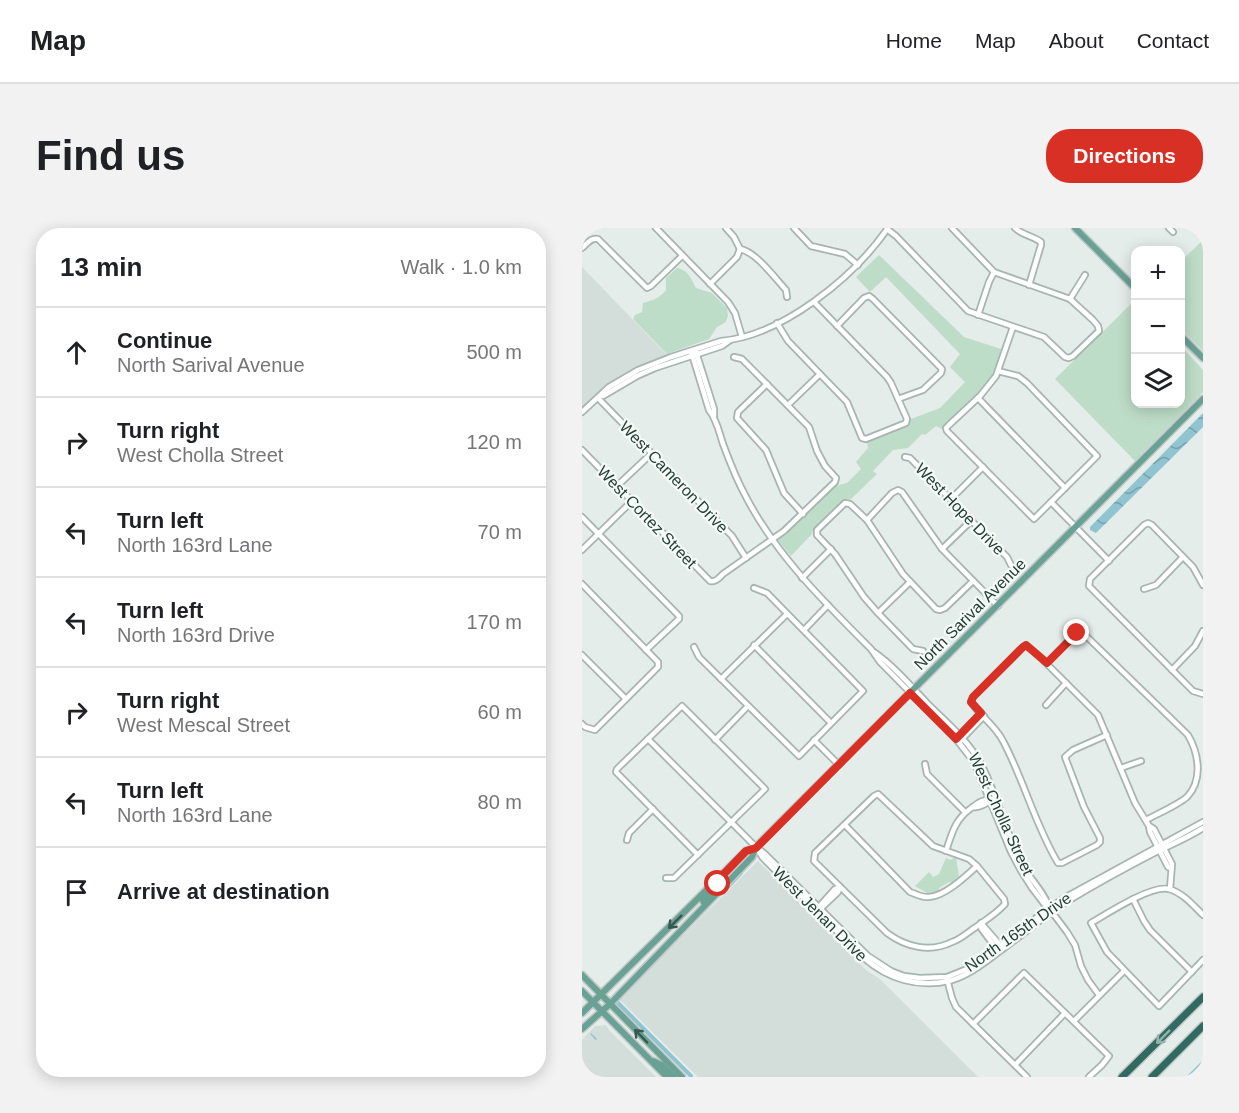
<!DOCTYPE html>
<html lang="en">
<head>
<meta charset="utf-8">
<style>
  body { margin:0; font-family:Arial,sans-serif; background:#f2f2f2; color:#202124 }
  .controls { position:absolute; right:18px; top:18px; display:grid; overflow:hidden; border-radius:12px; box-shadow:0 3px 15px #0003 }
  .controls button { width:54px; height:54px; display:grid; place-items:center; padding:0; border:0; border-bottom:2px solid #e0e0e0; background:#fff; color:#202124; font:30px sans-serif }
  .stop { position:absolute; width:18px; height:18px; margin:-14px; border:4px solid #d93025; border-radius:50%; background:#fff }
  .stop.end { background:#d93025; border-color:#fff; box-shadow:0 2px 6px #0008 }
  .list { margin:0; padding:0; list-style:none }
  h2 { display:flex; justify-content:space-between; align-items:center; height:78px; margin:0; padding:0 24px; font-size:26px }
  h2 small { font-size:20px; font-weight:400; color:#757577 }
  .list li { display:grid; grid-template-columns:39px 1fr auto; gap:18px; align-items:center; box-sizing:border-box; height:90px; padding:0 24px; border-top:2px solid #e0e0e0 }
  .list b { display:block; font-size:22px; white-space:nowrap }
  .list p { margin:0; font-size:20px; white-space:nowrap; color:#757577 }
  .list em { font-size:20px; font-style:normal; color:#757577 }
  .icon { flex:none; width:33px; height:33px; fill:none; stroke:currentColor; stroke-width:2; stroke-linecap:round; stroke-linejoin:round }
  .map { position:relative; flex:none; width:621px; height:849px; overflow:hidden; border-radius:24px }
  header { display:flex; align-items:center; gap:36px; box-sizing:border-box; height:84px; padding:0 30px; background:#fff; border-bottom:2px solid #e0e0e0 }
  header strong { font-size:28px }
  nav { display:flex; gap:33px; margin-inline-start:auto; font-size:21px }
  .intro { display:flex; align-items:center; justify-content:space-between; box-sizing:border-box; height:144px; padding:0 36px }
  h1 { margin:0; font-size:42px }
  .button { padding:15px 27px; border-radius:24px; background:#d93025; color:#fff; font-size:21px; font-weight:700 }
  main { display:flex; gap:36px; padding:0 36px }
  aside { flex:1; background:#fff; border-radius:24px; box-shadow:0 3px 15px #0003 }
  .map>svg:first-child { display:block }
  .built { fill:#d3ddd9 }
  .green { fill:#beddc8 }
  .water { fill:url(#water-waves) }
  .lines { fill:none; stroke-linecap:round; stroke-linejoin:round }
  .stream { stroke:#8fc4d0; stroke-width:1.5 }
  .canal { stroke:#8fc4d0; stroke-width:4 }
  .minor-casing { stroke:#a7b5b1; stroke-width:8 }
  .major-casing { stroke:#c2c9c7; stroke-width:9 }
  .highway-casing { stroke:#c2c9c7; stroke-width:10 }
  .minor { stroke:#fff; stroke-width:4.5 }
  .major { stroke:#6aa195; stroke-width:6 }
  .highway { stroke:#316a60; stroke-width:7 }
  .oneway { stroke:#36584f }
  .oneway2 { stroke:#93b2ac }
  .route { stroke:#d93025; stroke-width:8 }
  .labels { text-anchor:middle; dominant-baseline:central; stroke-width:4.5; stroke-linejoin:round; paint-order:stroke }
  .street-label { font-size:16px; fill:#243f38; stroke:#f5faf7 }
</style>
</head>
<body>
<header>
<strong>Map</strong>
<nav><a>Home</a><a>Map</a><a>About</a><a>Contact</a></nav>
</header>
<div class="intro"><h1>Find us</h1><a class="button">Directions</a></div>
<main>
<aside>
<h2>13 min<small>Walk · 1.0 km</small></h2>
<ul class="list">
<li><svg class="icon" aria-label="ahead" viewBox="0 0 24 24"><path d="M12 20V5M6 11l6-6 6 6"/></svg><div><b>Continue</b><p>North Sarival Avenue</p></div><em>500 m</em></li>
<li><svg class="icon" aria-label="right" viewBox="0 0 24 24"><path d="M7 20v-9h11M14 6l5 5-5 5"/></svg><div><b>Turn right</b><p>West Cholla Street</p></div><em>120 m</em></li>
<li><svg class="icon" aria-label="left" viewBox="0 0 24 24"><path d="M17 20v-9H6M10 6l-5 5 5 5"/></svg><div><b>Turn left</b><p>North 163rd Lane</p></div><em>70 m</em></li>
<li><svg class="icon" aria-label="left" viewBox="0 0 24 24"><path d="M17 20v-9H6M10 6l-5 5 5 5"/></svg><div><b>Turn left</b><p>North 163rd Drive</p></div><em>170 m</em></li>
<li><svg class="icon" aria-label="right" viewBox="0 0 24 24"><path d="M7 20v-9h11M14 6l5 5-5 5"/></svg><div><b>Turn right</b><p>West Mescal Street</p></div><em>60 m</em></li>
<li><svg class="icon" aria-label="left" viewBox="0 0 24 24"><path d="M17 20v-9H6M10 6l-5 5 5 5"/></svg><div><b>Turn left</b><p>North 163rd Lane</p></div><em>80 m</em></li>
<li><svg class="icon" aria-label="arrive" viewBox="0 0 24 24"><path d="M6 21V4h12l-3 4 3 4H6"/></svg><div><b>Arrive at destination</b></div></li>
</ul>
</aside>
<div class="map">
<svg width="621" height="849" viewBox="0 0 621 849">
  <defs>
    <pattern id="water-waves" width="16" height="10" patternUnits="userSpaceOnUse" patternTransform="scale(1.5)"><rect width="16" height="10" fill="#8fc4d0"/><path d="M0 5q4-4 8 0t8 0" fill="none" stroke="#75a1aa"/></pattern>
  </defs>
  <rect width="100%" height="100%" fill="#e4edea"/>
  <g class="built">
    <path d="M0,39l84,87 2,3 -60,30 -26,22z"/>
    <path d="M176,633l109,110 13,8 98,98h-280l-79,-78z"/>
    <path d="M24,797l3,5 47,47h-72l-2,-1v-36l13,-14z"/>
  </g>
  <g class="green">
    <path d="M621,12v111l-22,-22 -1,-67z"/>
    <path d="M297,27l85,82 37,12 -6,26 -53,54 -6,-3 -11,9 -3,-1 -14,14 -15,2 -20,21 4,3 -26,25 -8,1 -30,31 -1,3 -21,22 -13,-16 57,-54 12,-3 14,-14 -5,-7 12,-14 -1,-6 41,-17 3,-6 29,-11 25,-26 -15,-15 10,-13 -74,-77 -16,15 -14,-15z"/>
    <path d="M95,40c12,2 14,11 19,20l16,5 15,15 1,8 -2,6 -9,5 -8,12 -42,15 -34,-35 2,-4 7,-3 1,-9c10,-3 17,-5 23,-13v-12z"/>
    <path d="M553,72l1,104h44l1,-58 22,24v22l-68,69 -80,-82z"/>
    <path d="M374,629l3,19 -7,7 -3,-1 -10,6v4l-12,1 -12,-7 14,-14 4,5 6,-3 7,-16 4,2z"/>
  </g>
  <path class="water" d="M621,185v14l-107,106 -6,-3v-3z"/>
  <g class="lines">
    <g class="stream">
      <path d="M9,806l5,5"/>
      <path d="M605,849l16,-16"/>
    </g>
    <g class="canal">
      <path d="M144,661l15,-16"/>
      <path d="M34,770l-2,1 77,77"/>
    </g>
    <g class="minor-casing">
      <g id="minor">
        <path d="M74,0l72,74 7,11 7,24"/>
        <path d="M144,0l8,9 6,12"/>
        <path d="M212,0l17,18 34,8 13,11"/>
        <path d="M433,0c7,7 18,8 26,14v3l-12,40"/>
        <path d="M587,0l4,4"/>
        <path d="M305,1l9,7 72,75 76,26 21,20 4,1 4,-2 26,-25 -1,-5 -5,-6 -23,-21 -76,-27 -42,-44"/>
        <path d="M0,20c5,-4 9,-11 16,-9l49,49 4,-2 31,-30"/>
        <path d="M158,21c16,3 34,28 46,41l1,7"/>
        <path d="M128,56l27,-27 3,-8"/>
        <path d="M488,71l15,-24"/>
        <path d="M396,87l11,-33 5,-10"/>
        <path d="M195,95l11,18 59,61 15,36 4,1 40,-16 1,-4 -16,-36 -4,-6 -73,-75"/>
        <path d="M255,98l27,-28 5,-2 4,3 69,70 -1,4 -18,17 -25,9"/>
        <path d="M109,123l18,59c8,10 10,22 14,34 6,16 12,32 20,47 30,61 80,110 128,158l9,13 76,77 18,23 37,90 9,17 12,19 13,17 4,3 18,24 8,13 6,21 7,14 11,15"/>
        <path d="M114,124l18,57v7"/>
        <path d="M416,143l20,5 9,7 70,73 -63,63 -87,-88 -1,-3 3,-3 31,-29 16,-20 17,-49"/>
        <path d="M185,156l-29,28 -1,6 29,32 18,43 19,21"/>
        <path d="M21,168l34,-20 18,-8 67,-22 7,-5"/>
        <path d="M16,170l134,138 14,22"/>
        <path d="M396,170l87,90"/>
        <path d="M206,177l32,-31"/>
        <path d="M0,184l27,-25 29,-17 33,-13 50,-16c61,-5 133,-64 167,-113"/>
        <path d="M0,222l128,131c6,1 9,-3 13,-7l61,-43 51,-49 1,-4 -11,-12 -8,-15 -8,-24 -67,-68 -8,-2"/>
        <path d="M323,229l5,1 97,99 4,8"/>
        <path d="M35,258l34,-32"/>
        <path d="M369,271l32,-32"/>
        <path d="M469,274l58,59"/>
        <path d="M0,289l97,99v3l-33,31"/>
        <path d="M285,292l25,-27 6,-3 4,2 40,57 56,57"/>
        <path d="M360,321l30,-29"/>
        <path d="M0,322l50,-49"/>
        <path d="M220,350l29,-29"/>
        <path d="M0,356l76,78v5l-63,63 -10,-3 -3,-3"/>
        <path d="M621,357l-10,-18 -41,-42 -4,-2 -4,2 -54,54 -1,7 104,105 10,3"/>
        <path d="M562,361l12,-4 27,-28"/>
        <path d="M296,385l32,-31"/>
        <path d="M222,402l24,-25"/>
        <path d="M172,417l77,78"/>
        <path d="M112,419l5,10 100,99 64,-65 -96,-98 -13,-5"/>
        <path d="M341,423l-10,-2 -35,-36 -14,-16 -29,-43 -18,-19v-5l28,-27 5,1 17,16 36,54 33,35 4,1 5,-2 28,-27"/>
        <path d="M292,424c20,14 36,33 53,51 19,19 41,37 54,61 17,33 25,69 42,102 7,13 23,28 26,42"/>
        <path d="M0,427l44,44"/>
        <path d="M465,435l30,-31 4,-1 107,104c11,19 15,45 -1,62 -9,8 -30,17 -41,23"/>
        <path d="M590,442l23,-24 8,-15"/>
        <path d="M139,451l66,-65"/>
        <path d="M464,477l20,-22"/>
        <path d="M525,507l-34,15 -8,7 19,50 16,31v4l-3,3 -35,18h-4c-23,-38 -34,-83 -55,-122 -8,-16 -23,-25 -32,-39l2,-5 50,-50 3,-2 13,11 59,59 37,88 14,23 1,6 18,35 3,1"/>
        <path d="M376,509l23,-24"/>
        <path d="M66,511l108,108 9,7 103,102 23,15 13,5 16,2 27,-1 20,-8 19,-12 63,-49 17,-11 137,-75"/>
        <path d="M133,512l33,-34"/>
        <path d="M232,512l25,25"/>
        <path d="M379,512l23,-24"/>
        <path d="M343,536l2,10 38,38"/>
        <path d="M539,540l20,-7"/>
        <path d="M296,566l55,52 36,13 8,7 27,33 1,5c-8,9 -19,16 -29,23 -8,5 -15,12 -24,15 -22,11 -46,5 -65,-9l-73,-72 1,-8 59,-57z"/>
        <path d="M391,579c6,1 14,-3 17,-8"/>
        <path d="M263,597l65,67c6,2 12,6 19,5 16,-1 36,-20 48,-31"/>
        <path d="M567,598l5,3 18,35 -2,25"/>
        <path d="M45,612l2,-7 24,-24"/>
        <path d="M364,623c6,-18 9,-31 24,-42 8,-6 13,-10 22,-10"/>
        <path d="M177,624l4,6 101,100c24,21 54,30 85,23 19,-5 35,-18 51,-30 22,-16 43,-34 66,-49 30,-18 61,-35 92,-51 15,-7 31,-14 45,-23"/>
        <path d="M84,650h8l91,-89 -83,-83 -65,63 -1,3 82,83"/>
        <path d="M551,671l11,22 6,9 42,42"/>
        <path d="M235,681l18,-20 5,-2"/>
        <path d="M237,682l19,-18 2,-5"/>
        <path d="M621,687c-10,-10 -20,-22 -34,-26 -18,-4 -61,24 -78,34l16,29 52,54 44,-46"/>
        <path d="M399,695v5l17,23"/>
        <path d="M399,695l20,23"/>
        <path d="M365,751l5,19 4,9 71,70"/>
        <path d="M492,793l50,-50"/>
        <path d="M391,796l51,-51 85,83 -7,9 -13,12"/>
        <path d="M433,837l50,-52"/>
      </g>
    </g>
    <g class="major-casing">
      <g id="major">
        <path d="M493,0l61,61"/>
        <path d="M598,107l23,23"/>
        <path d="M123,677l-2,-4 10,-11"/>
        <path d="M0,747l100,102"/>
        <path d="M0,763l85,86"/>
        <path d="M0,785l164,-162 10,-4"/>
        <path d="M0,801l28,-25 142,-147 4,-10 447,-448"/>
        <path d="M71,833l9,4 12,12"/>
      </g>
    </g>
    <g class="highway-casing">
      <g id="highway">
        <path d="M540,849l81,-80"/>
        <path d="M570,849l51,-51"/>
      </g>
    </g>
    <use href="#minor" class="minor"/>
    <use href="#major" class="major"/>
    <use href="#highway" class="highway"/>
  </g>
  <defs><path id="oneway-shaft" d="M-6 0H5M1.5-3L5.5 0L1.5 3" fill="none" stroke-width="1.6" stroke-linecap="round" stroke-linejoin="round" transform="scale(1.5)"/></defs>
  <g class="oneway">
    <use href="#oneway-shaft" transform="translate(93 694) rotate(135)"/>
    <use href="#oneway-shaft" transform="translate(59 808) rotate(-134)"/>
  </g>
  <use class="oneway2" href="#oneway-shaft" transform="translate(581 809) rotate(135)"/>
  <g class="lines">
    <path class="route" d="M136,656l-1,-3 29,-30 10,-3 154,-155 46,46 25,-26 -10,-11 2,-5 50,-50 3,-2 21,18 30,-30"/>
  </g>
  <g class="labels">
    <g class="street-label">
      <text transform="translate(92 249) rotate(46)">West Cameron Drive</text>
      <text transform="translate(378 281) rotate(46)">West Hope Drive</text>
      <text transform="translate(65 289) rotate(46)">West Cortez Street</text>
      <text transform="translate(388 386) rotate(-45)">North Sarival Avenue</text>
      <text transform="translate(419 586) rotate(65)">West Cholla Street</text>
      <text transform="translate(238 686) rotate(45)">West Jenan Drive</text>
      <text transform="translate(436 704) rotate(-35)">North 165th Drive</text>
    </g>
  </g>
</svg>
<div class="controls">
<button>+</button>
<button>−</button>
<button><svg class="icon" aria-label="layers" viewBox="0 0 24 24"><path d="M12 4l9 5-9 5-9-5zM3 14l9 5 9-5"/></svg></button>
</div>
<div class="stop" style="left:136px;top:656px"></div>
<div class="stop end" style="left:495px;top:405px"></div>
</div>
</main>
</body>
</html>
